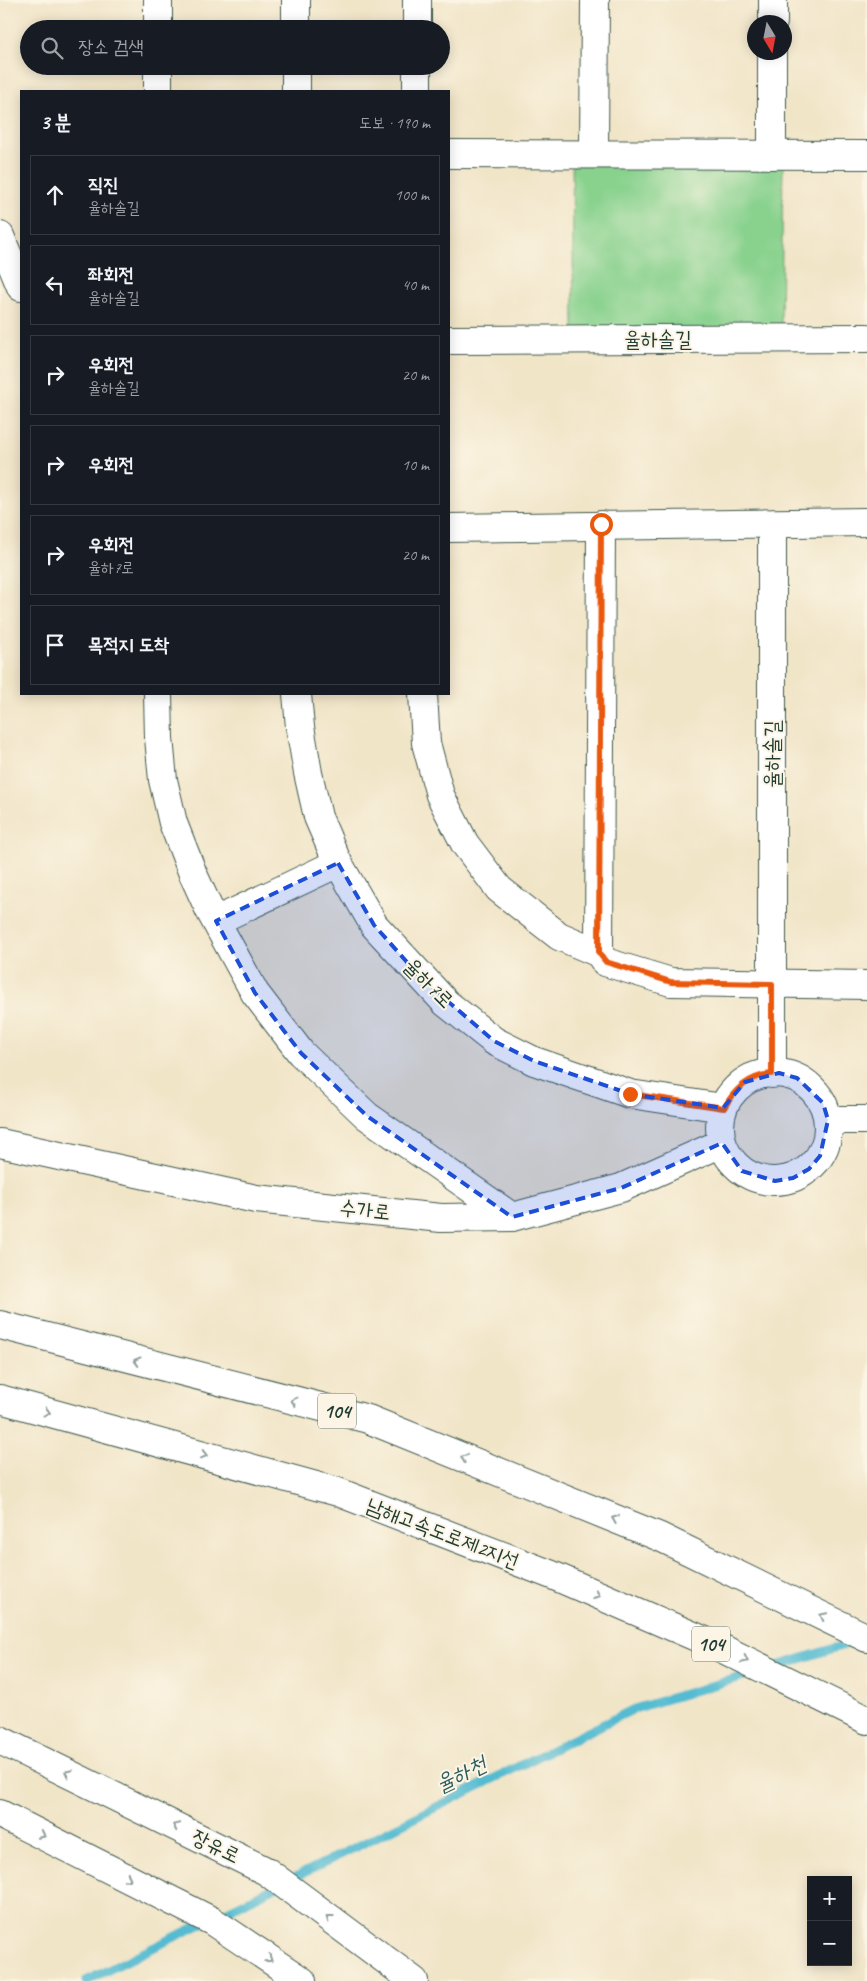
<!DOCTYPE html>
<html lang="ko">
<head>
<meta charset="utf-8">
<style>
  body { margin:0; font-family:Caveat,"Poor Story",sans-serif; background:#242831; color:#f1f3f6 }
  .controls { position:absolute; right:15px; bottom:15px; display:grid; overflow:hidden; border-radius:0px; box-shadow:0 2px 12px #0003 }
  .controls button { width:45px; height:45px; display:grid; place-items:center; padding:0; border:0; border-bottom:1px solid #363941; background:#171b24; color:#f1f3f6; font:25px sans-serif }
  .compass { position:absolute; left:747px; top:15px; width:45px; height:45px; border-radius:50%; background:#171b24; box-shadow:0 2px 12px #0003; rotate:170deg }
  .stop { position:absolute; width:15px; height:15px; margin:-11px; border:4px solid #ea580c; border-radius:50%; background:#fff }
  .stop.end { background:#ea580c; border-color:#fff; box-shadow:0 1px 5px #0008 }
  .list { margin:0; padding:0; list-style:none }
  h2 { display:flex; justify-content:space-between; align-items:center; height:65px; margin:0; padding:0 20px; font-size:21px }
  h2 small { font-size:16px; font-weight:400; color:#9ea1a6 }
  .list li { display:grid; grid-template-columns:32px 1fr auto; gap:15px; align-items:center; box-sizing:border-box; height:80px; margin:0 10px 10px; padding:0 10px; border:1px solid #363941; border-radius:0px }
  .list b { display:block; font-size:19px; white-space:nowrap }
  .list p { margin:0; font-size:16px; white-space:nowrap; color:#9ea1a6 }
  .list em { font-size:16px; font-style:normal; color:#9ea1a6 }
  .icon { flex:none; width:28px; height:28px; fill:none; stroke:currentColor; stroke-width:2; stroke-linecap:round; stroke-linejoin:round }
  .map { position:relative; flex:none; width:867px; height:1981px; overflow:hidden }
  .search { position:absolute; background:#171b24; box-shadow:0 2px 12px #0003; left:20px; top:20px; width:430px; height:55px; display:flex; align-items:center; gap:12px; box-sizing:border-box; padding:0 18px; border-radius:28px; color:#9ea1a6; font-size:19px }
  .panel { position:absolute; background:#171b24; box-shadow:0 2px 12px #0003; left:20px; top:90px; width:430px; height:605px; border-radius:0px }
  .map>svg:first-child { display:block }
  .green { fill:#89d28e; stroke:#548861 }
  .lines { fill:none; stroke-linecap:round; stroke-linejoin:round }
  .stream { stroke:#54bbd1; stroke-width:9 }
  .street-casing { stroke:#3e564a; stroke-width:30 }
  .secondary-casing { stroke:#3e564a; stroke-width:30 }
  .highway-casing { stroke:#3e564a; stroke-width:30 }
  .street { stroke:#fff; stroke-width:28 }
  .secondary { stroke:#fff; stroke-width:28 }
  .highway { stroke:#fff; stroke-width:28 }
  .oneway { stroke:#8f9e9a }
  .route { stroke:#ea580c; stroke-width:6 }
  .marked { fill:#1d4ed8; fill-opacity:0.2; stroke:#1d4ed8; stroke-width:4; stroke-dasharray:10 6; stroke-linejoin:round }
  .labels { text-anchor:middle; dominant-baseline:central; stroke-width:4; stroke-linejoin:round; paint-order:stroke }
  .shield { fill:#fcf5e5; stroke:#617469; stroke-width:1 }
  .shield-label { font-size:20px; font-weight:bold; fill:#1f3d34 }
  .street-label { font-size:21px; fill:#1f3d34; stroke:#fcf5e5 }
  .water-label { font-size:22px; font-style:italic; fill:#2c5c5b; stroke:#fcf5e5 }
</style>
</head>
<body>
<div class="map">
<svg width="867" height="1981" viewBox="0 0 867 1981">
  <rect width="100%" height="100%" fill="#fcf5e5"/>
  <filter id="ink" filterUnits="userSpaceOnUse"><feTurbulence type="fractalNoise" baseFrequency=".02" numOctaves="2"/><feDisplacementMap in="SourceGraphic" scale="10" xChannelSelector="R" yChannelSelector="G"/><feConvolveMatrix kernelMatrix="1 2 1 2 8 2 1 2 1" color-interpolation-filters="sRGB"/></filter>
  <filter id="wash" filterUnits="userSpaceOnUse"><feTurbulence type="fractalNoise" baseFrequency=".0096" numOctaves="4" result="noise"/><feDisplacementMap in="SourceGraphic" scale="20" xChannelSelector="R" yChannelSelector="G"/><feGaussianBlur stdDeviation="1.12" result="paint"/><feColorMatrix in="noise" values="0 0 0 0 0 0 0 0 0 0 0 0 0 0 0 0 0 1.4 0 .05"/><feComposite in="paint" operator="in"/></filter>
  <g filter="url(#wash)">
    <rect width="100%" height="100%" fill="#f1e5c8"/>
    <path class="green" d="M572,159l211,1 -2,173 -207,1z"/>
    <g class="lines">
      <g class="stream">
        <path d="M774,1667l83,-26"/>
        <path d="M86,1981l548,-272 123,-37"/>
      </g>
    </g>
  </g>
  <g filter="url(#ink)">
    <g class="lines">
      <g class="street-casing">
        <g id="street">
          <path d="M296,0v29"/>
          <path d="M417,0v29"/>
          <path d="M773,22v-22"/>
          <path d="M158,29v-29"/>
          <path d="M417,66v25"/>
          <path d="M158,91v-25"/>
          <path d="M296,91v-25"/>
          <path d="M449,154l418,1"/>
          <path d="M594,154l1,-154"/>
          <path d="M772,155v-103"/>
          <path d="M0,236l21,51"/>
          <path d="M449,340l418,-2"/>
          <path d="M449,528l418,-6"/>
          <path d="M158,694l1,44 4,42 10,43 20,51 16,35 46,84 46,60 66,63 145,101"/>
          <path d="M297,694l3,33 8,46 10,44 19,44 37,64 72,78 48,38 40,20 96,33 93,14"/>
          <path d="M423,694l3,49 14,52 25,49 34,45 60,47 40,17 6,9 66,20 196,3"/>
          <path d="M216,921l122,-58"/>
          <path d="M599,953l2,-428"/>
          <circle cx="774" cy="1127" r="54"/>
          <path d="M772,1074v-550"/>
          <path d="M828,1120h39"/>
        </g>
      </g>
      <g class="secondary-casing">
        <g id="secondary">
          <path d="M0,1143l256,56 185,19 71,-1 109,-29 101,-45"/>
          <path d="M0,1740l266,131 148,110"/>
          <path d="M0,1814l212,107 90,60"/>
        </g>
      </g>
      <g class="highway-casing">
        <g id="highway">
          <path d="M0,1325l368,94 292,118 207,101"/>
          <path d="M0,1399l338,93 214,83 165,71 150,74"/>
        </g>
      </g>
      <use href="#street" class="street"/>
      <use href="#secondary" class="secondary"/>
      <use href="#highway" class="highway"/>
    </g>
    <defs><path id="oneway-chevron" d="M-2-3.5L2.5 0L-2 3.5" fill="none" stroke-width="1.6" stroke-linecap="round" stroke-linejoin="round" transform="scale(1.25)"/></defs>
    <g class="oneway">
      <use href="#oneway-chevron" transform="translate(137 1361) rotate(-165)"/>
      <use href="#oneway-chevron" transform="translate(294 1401) rotate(-166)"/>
      <use href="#oneway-chevron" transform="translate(47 1412) rotate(15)"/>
      <use href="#oneway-chevron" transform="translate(204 1455) rotate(15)"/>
      <use href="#oneway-chevron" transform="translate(464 1458) rotate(-158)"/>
      <use href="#oneway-chevron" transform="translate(615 1519) rotate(-158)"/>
      <use href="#oneway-chevron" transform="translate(597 1595) rotate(23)"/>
      <use href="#oneway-chevron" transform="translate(823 1616) rotate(-154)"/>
      <use href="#oneway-chevron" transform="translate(745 1660) rotate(26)"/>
      <use href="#oneway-chevron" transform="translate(68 1773) rotate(-154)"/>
      <use href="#oneway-chevron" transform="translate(176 1826) rotate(-154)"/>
      <use href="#oneway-chevron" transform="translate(42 1835) rotate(27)"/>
      <use href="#oneway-chevron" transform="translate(128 1878) rotate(27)"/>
      <use href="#oneway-chevron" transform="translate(329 1918) rotate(-143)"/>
      <use href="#oneway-chevron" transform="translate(269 1959) rotate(34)"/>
    </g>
  </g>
  <g class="lines" filter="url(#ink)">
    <path class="route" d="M601,524l-2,429 7,9 65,20 101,2v90c-23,2 -37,15 -48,34l-94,-14"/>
  </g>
  <path class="marked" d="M338,863l36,62 48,54 72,62 40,20 96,33 93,14 22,-26 34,-9 18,5 26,25 5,17 -8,36 -11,13 -16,9 -18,3 -33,-10 -20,-28 -101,45 -109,29 -145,-101 -66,-63 -46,-60 -39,-72z"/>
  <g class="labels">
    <g class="shield">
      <rect x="318" y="1393.5" width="38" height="35" rx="4"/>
      <rect x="692" y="1626.5" width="38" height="35" rx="4"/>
    </g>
    <g class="shield-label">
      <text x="337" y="1411">104</text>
      <text x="711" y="1644">104</text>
    </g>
    <g class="street-label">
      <text x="658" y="339">율하솔길</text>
      <text transform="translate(772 754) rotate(-90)">율하솔길</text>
      <text transform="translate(429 983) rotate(45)">율하7로</text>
      <text transform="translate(365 1210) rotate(6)">수가로</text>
      <text transform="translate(443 1533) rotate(21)">남해고속도로제2지선</text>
      <text transform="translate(216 1846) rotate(26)">장유로</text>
    </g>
    <g class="water-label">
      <text transform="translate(461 1774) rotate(-26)">율하천</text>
    </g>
  </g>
</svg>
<div class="controls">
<button>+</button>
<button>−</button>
</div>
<svg class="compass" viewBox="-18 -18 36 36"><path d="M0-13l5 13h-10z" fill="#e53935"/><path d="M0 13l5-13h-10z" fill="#9ea1a6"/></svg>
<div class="stop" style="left:601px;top:524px"></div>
<div class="stop end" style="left:630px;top:1094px"></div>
<div class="search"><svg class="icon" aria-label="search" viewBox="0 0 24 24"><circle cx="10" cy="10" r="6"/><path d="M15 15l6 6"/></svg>장소 검색</div>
<section class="panel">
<h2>3 분<small>도보 · 190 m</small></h2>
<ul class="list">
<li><svg class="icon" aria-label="ahead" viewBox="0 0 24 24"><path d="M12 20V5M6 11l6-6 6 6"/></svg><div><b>직진</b><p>율하솔길</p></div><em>100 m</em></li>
<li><svg class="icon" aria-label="left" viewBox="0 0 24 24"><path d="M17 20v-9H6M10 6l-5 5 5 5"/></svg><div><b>좌회전</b><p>율하솔길</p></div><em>40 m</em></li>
<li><svg class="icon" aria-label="right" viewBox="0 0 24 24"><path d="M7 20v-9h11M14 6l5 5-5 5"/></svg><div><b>우회전</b><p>율하솔길</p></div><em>20 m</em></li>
<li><svg class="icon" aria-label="right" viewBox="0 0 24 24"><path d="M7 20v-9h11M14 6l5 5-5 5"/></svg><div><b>우회전</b></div><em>10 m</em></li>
<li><svg class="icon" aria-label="right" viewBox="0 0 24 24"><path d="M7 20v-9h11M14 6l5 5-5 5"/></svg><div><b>우회전</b><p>율하7로</p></div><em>20 m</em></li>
<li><svg class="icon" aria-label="arrive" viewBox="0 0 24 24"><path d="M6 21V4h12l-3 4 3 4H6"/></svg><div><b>목적지 도착</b></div></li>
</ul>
</section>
</div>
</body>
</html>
